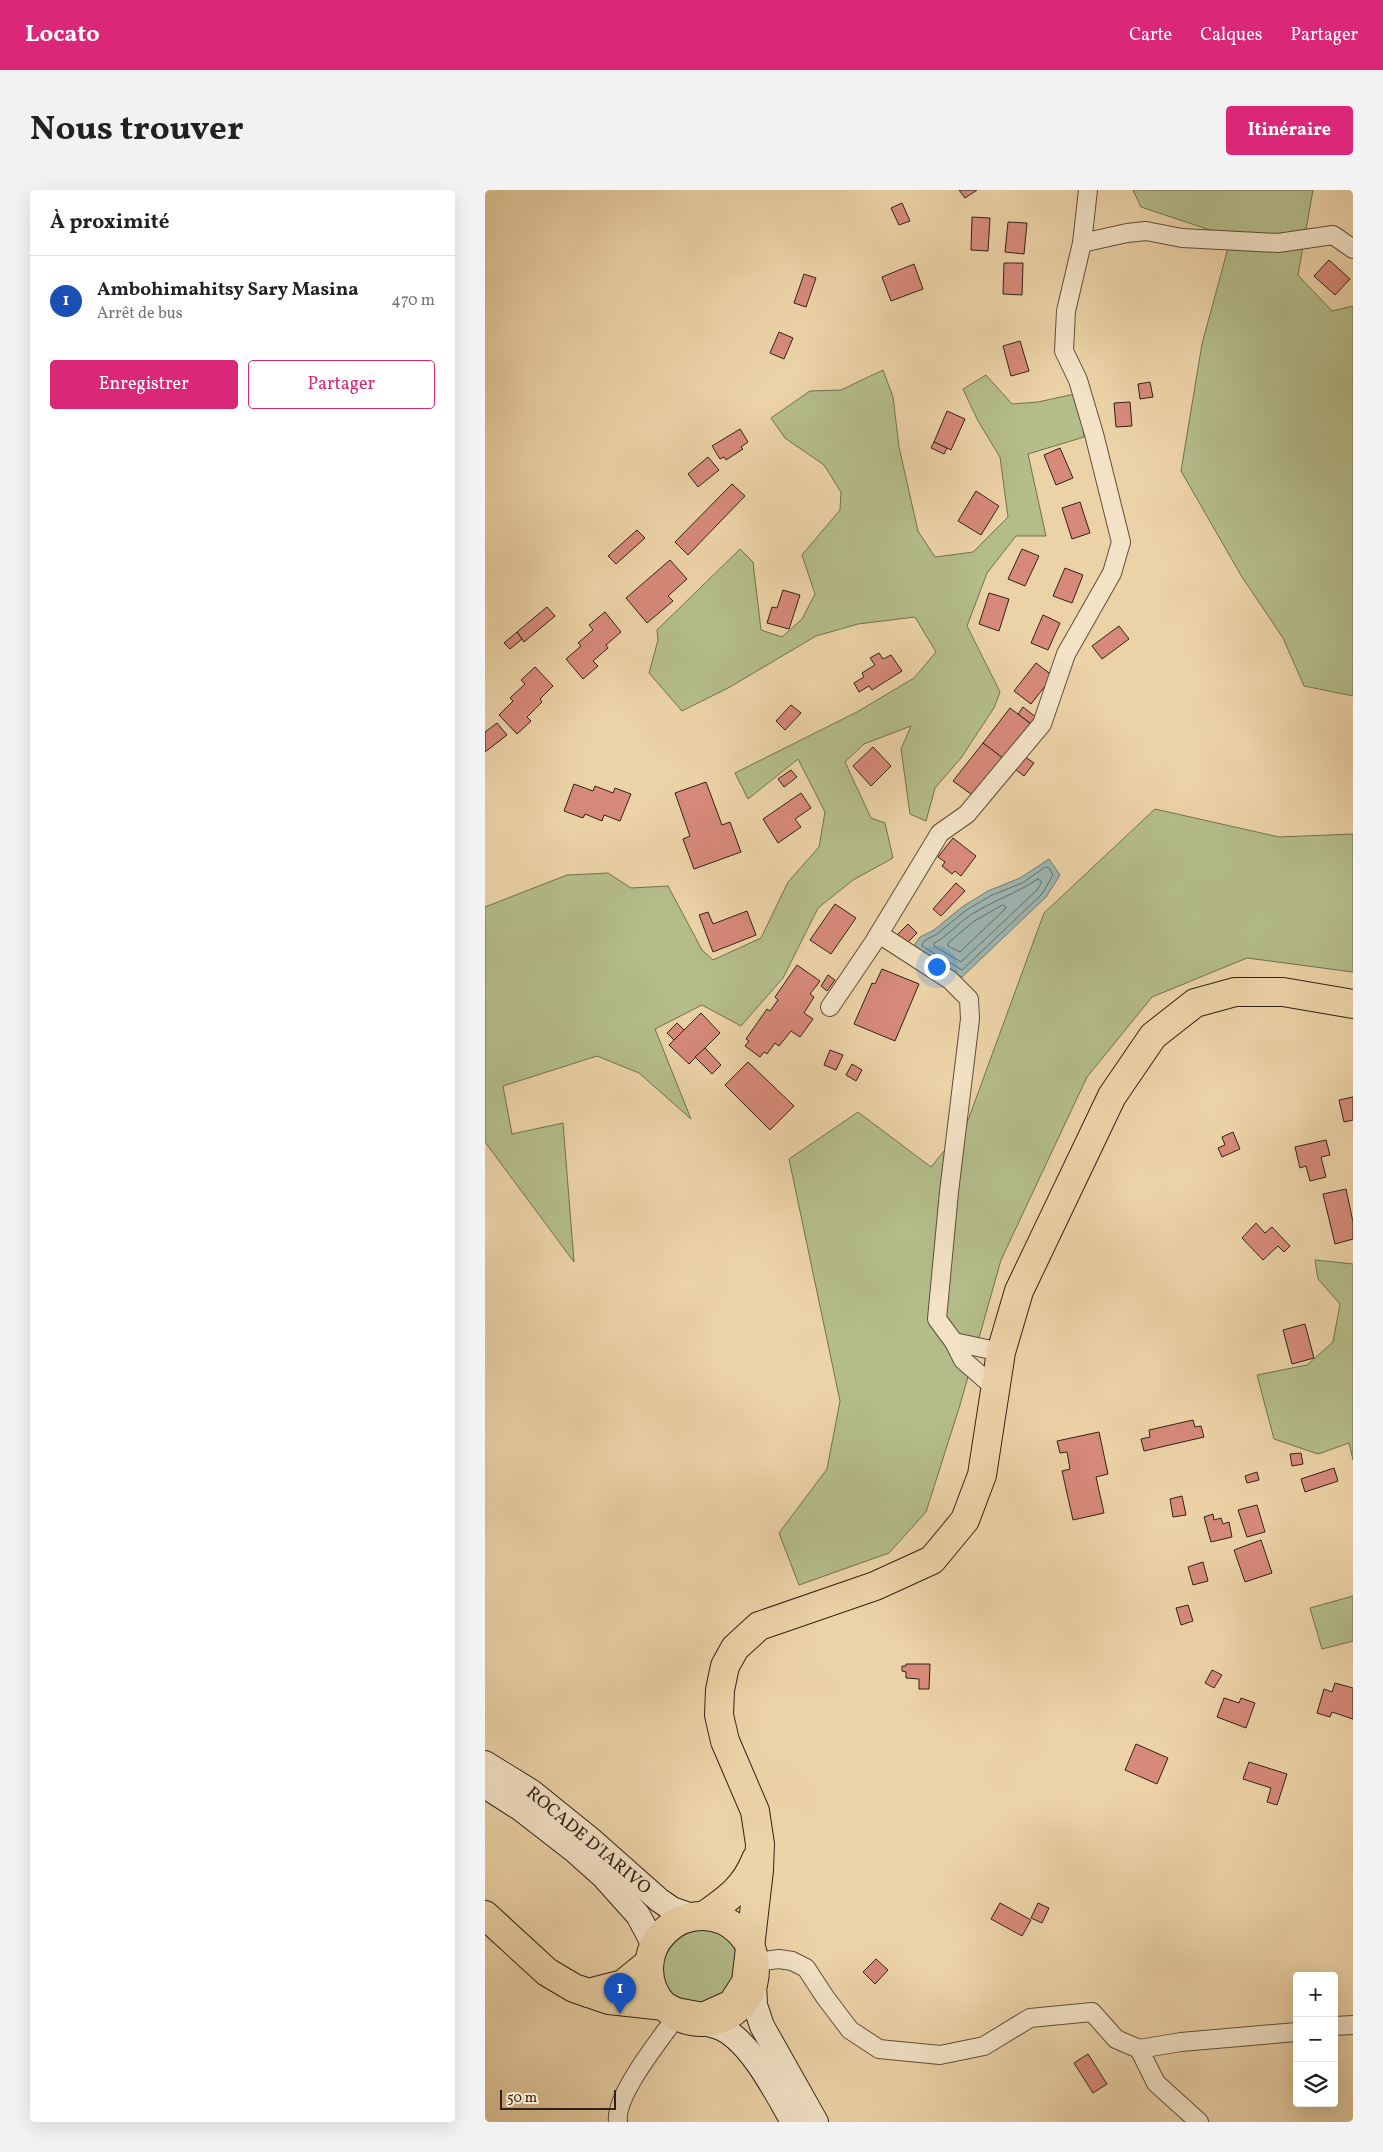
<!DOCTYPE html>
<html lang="fr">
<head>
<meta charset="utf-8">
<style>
  body { margin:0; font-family:Vollkorn,serif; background:#f2f2f2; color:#202124 }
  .controls { position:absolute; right:15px; bottom:15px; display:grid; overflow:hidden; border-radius:5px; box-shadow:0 5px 20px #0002 }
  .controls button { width:45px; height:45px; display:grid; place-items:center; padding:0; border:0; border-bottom:1px solid #e0e0e0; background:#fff; color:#202124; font:25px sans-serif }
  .scale { position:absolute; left:15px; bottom:12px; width:116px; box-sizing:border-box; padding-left:5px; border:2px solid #302218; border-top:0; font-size:14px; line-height:18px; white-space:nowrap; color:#302218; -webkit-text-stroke:4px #f3e2c6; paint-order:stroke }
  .you { position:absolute; left:451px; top:776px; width:18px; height:18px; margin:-12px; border:4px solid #fff; border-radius:50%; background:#1a73e8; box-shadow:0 0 0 8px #1a73e833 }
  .badge { display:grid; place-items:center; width:32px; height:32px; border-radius:50%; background:#db2777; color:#fff; font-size:16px; font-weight:700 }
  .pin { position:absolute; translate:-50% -41px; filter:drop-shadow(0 1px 2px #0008) }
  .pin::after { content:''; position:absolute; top:26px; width:18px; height:15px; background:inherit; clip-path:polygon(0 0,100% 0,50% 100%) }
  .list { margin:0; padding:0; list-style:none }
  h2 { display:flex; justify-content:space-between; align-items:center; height:65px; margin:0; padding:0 20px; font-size:21px }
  h2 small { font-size:16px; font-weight:400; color:#757577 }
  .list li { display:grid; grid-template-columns:32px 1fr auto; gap:15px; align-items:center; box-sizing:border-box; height:90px; padding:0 20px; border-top:1px solid #e0e0e0 }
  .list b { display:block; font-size:19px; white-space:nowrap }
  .list p { margin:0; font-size:16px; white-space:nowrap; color:#757577 }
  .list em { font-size:16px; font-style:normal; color:#757577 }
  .actions { display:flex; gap:10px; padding:15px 20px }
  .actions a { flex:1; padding:11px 0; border:1px solid #db2777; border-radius:5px; text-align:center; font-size:18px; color:#db2777 }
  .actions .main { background:#db2777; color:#fff }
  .icon { flex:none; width:28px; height:28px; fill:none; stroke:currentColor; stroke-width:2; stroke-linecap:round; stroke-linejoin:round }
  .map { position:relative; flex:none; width:868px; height:1932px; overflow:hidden; border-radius:5px }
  header { display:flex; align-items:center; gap:30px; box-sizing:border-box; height:70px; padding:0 25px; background:#db2777; color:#fff }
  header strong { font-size:24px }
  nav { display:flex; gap:28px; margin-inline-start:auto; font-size:18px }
  .intro { display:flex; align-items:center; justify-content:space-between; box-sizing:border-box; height:120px; padding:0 30px }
  h1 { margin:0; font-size:35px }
  .button { padding:12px 22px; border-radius:5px; background:#db2777; color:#fff; font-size:18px; font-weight:700 }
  main { display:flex; gap:30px; padding:0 30px }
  aside { flex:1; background:#fff; border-radius:5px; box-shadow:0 5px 20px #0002 }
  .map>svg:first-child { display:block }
  .green { fill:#b4bd8a; stroke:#727051 }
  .water { fill:#9db6b2; stroke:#717b74 }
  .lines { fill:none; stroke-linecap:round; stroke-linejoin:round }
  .shore { stroke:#666c65; stroke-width:1 }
  .building { fill:#d78a7a; stroke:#302218 }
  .street-casing { stroke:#5f4e3c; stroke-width:20 }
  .secondary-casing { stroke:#302218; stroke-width:26 }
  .primary-casing { stroke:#302218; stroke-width:30 }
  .street { stroke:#f3e2c6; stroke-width:18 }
  .secondary { stroke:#f3e2c6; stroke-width:24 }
  .primary { stroke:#ecd3a7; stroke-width:28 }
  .labels { text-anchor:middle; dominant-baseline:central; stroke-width:5; stroke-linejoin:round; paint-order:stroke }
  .street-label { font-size:18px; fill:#302218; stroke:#f3e2c6 }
</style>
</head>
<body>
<header>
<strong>Locato</strong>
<nav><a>Carte</a><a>Calques</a><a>Partager</a></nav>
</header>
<div class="intro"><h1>Nous trouver</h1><a class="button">Itinéraire</a></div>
<main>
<aside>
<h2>À proximité<small></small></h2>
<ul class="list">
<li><span class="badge" style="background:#1a4fb4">1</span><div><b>Ambohimahitsy Sary Masina</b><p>Arrêt de bus</p></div><em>470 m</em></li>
</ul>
<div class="actions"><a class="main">Enregistrer</a><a>Partager</a></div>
</aside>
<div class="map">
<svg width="868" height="1932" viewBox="0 0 868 1932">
  <rect width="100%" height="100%" fill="#ecd3a7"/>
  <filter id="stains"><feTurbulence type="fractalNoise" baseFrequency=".004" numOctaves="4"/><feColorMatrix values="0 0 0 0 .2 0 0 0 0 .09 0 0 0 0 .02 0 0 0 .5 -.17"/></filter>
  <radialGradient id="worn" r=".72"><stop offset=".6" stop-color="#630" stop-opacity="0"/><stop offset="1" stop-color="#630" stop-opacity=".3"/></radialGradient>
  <g class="green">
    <path d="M648,0h180l-15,85 34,36 21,-5v390l-49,-10 -21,-48 -41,-61 -61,-106 21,-127 29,-107 -90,-30z"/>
    <path d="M398,180l10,27 6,50 19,84 17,26 38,-5 35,-35 -8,-60 -22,-36 -15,-32 23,-14 26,29 26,-2 41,-9 5,44 -56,17 18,82h-30l-29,37 -20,53 33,66 -6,16 -33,50 -26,30 -9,33 -16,-7 -9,-65 10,-23 -47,18 -19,18 26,56 14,5 8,35 -40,22 -35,28 -35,70 -42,48 -39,-21 -47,24 36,90 -52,-46 -42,-17 -94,30 9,48 51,-11 11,139 -89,-120v-235l82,-32 41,-2 23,15 37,-2 34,64 11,10 48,-22 27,-56 31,-35 6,-35 -27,-53 -50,40 -13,-26 122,-61 57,-34 22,-26 -21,-35 -57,7 -42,12 -86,51 -48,24 -33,-38 9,-33 -1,-10 83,-81 13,13 8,68 21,7 20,-18 13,-25 -13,-39 38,-45 1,-18 -17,-27 -39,-27 -14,-20 39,-27 31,-1z"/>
    <path d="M670,619l124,28 74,-3v138l-106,-14 -95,39 -65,80 -86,183 -41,145 -34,107 -37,41 -90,32 -20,-52 48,-64 13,-68 -51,-242 69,-47 73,55 36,-44 77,-210z"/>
    <path d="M830,1070l38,4v196l-4,-17 -31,11 -44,-15 -17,-64 50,-10 26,-23 7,-38 -22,-25z"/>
    <path d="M868,1406v45l-31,8 -12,-41z"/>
    <path d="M220,1739c31,6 32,20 37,47l-31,32c-11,-3 -30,-5 -37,-12 -27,-27 -2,-65 31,-67z"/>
  </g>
  <path class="water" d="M564,669l11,16 -14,22 -84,80 -49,-30 7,-10 14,-7 28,-23 26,-16 32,-13z"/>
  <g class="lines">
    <g class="shore">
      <path d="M561,677l3,1 4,7 -11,19 -80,76 -40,-24 2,-5 13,-7 28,-23 25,-15 32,-13z"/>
      <path d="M553,689l4,3 -5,8 -76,72 -27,-16v-3c14,-7 24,-20 38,-29 21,-13 45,-21 66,-35z"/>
      <path d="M518,715l3,2 -1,2 -45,43 -12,-6v-3l25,-21z"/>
    </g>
  </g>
  <g class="building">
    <path d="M474,0h18l-12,8z"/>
    <path d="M417,13l8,18 -11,4 -8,-17z"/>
    <path d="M487,27l18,1 -2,33 -17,-1z"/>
    <path d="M523,32l19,1 -3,31 -19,-2z"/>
    <path d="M844,70l21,19 -15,16 -21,-19z"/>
    <path d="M519,73h19l-1,32 -19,-1z"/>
    <path d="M429,74l9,25 -32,12 -9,-24z"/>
    <path d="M319,84l12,4 -10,29 -12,-4z"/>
    <path d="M294,142l14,6 -9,21 -14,-6z"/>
    <path d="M535,151l9,30 -18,5 -8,-30z"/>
    <path d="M665,192l3,15 -13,2 -2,-15z"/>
    <path d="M645,212l2,24 -16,1 -2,-24z"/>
    <path d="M462,221l18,8 -14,31 -17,-8z"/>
    <path d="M255,239l8,13 -7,5 2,2 -17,11 -2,-3 -4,2 -8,-13z"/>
    <path d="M449,252l13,6 -3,6 -13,-6z"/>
    <path d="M575,258l13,30 -17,7 -12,-30z"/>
    <path d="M223,267l11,13 -21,17 -10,-13z"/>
    <path d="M247,294l13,12 -57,59 -13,-13z"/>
    <path d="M491,301l23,15 -18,29 -23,-14z"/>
    <path d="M595,312l10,31 -18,6 -10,-31z"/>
    <path d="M152,340l8,8 -29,26 -8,-8z"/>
    <path d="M537,359l17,7 -14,30 -17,-7z"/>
    <path d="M185,370l17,19 -19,17 5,5 -26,22 -21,-25z"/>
    <path d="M580,378l18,7 -11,28 -19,-7z"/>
    <path d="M298,400l17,5 -11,34 -22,-6 5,-16 5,1z"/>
    <path d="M504,403l20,6 -10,32 -20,-7z"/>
    <path d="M62,417l8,9 -31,26 -7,-10z"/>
    <path d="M120,422l16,20 -15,13 2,3 -15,13 5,5 -15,13 -17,-20 15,-13 -3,-3 15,-13 -4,-5z"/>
    <path d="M558,425l17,8 -12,27 -17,-7z"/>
    <path d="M634,436l10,13 -27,20 -10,-13z"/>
    <path d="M32,442l5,7 -12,10 -6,-6z"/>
    <path d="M394,463l4,6 8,-4 11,16 -30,19 -3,-4 -10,6 -5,-9 10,-6 -2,-4 13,-8 -5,-7z"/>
    <path d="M551,473l17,13 -22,28 -17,-13z"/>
    <path d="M50,477l18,19 -13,13 2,3 -15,15 4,4 -14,13 -18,-19 14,-14 -3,-3 15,-14 -4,-4z"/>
    <path d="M306,515l10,8 -16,17 -9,-9z"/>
    <path d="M538,517l14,11 -6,6 -13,-10z"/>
    <path d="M525,518l21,16 -27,35 -21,-16z"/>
    <path d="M12,533l10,12 -22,17v-20z"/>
    <path d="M498,553l21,16 -29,38 -22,-16z"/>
    <path d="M388,557l18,19 -20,20 -18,-20z"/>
    <path d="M539,566l10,7 -10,13 -9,-7z"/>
    <path d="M306,580l6,7 -13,10 -6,-8z"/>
    <path d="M221,592l16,43 8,-3 11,30 -47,17 -11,-30 7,-3 -15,-43z"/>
    <path d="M89,594l19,7 2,-5 18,7 2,-5 16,6 -11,27 -16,-6 -2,6 -17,-7 -2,4 -19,-7z"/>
    <path d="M316,603l10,15 -16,11 6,8 -23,16 -15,-24z"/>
    <path d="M468,648l23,18 -15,20 -6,-5 -3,3 -10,-8 3,-4 -7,-5z"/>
    <path d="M471,693l9,8 -24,25 -8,-7z"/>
    <path d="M350,714l21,14 -25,36 -21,-14z"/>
    <path d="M262,721l9,24 -43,17 -14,-37 9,-3 5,12z"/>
    <path d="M423,734l9,9 -11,11 -9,-9z"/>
    <path d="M312,775l23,16 -10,13 4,3 -10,16 9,6 -13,18 -9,-6 -12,15 -4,-3 -8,11 -3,-2 -4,5 -15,-11 4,-5 -3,-2 21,-30 3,2 8,-11 -3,-3z"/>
    <path d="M397,779l37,15 -24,57 -41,-17 18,-41 3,1z"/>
    <path d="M343,785l7,5 -8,11 -6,-5z"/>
    <path d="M216,823l19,20 -31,31 -20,-19z"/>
    <path d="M192,833l7,7 -10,10 -7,-7z"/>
    <path d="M220,858l16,17 -9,9 -17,-17z"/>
    <path d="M345,860l13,5 -7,15 -12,-5z"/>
    <path d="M263,872l46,44 -24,24 -45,-45z"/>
    <path d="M367,874l10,6 -6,11 -10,-6z"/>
    <path d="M868,907v23l-9,2 -5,-22z"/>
    <path d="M748,942l7,17 -18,8 -4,-9 7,-3 -3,-8z"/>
    <path d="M841,950l4,15 -9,2 5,20 -16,4 -4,-15 -6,2 -5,-21z"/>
    <path d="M861,999l7,33v17l-18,5 -12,-50z"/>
    <path d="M771,1033l9,10 7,-6 18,19 -6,6 -6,-6 -15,14 -21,-22z"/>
    <path d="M820,1134l9,34 -22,6 -9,-34z"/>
    <path d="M708,1230l2,7 6,-1 3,11 -60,14 -3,-12 9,-2 -1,-7z"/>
    <path d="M614,1242l9,42 -12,3 8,36 -31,7 -11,-49 8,-2 -3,-17 -7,1 -3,-12z"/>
    <path d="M816,1263l2,11 -11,2 -2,-12z"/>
    <path d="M849,1278l4,13 -33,11 -4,-13z"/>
    <path d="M772,1282l2,8 -12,3 -2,-7z"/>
    <path d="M697,1306l4,19 -13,2 -3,-18z"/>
    <path d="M772,1315l8,27 -18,5 -9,-27z"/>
    <path d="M728,1324l1,6 7,-2 2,6 6,-2 3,15 -21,5 -7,-25z"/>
    <path d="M776,1350l11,33 -27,9 -11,-32z"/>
    <path d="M718,1372l5,19 -15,4 -5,-18z"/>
    <path d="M703,1415l5,16 -12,4 -5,-17z"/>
    <path d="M421,1474h24l-1,25h-10v-10l-13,-1v-6l-4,-1v-5h4z"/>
    <path d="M727,1480l10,5 -8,13 -9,-5z"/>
    <path d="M850,1493l18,5v31l-21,-7 -2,5 -13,-4 7,-24 8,3z"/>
    <path d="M739,1508l15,5 2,-5 14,5 -9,25 -29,-11z"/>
    <path d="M651,1554l32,14 -11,26 -32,-14z"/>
    <path d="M764,1572l38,12 -10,31 -10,-3 4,-14 -28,-9z"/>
    <path d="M515,1713l31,17 -9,16 -31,-17z"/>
    <path d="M553,1713l11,5 -7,15 -11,-5z"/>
    <path d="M391,1769l12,11 -13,14 -12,-12z"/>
    <path d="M603,1864l19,30 -14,9 -19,-30z"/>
  </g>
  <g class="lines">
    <g class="street-casing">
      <g id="street">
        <path d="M597,53l45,-10 19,-2 36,7 96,5 55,-8 20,14"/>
        <path d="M394,744l71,46 19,19 1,20 -21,173 -12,127 17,23"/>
        <path d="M345,817l44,-65 66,-109 27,-19 75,-90 24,-70 46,-81 9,-31 -27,-108 -16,-54 -14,-29 2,-40 16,-68 6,-53"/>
        <path d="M510,1198l-32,-28 -9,-18 47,10"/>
        <path d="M271,1772l23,-3 13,2 14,7 19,29 25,33 29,19 61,6 44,-9 46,-28 62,-6 24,27 23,10 42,-7 116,-10"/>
        <path d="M849,1836l19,-1"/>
        <path d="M654,1859l17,34 43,39"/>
        <path d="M133,1932c-4,-26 43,-84 59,-106"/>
      </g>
    </g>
    <g class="secondary-casing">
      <g id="secondary">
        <path d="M0,1573l47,29 57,46 70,62 13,9 20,7"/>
        <path d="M0,1596l36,23 54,42 28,25 35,39 16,30"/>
        <path d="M269,1792l1,23 7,21 54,96"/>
        <path d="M216,1832c7,2 16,4 22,7 29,15 54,65 70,93"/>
      </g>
    </g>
    <g class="primary-casing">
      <g id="primary">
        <path d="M0,1725l62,57 27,16 35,12 55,6 12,6 27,5 29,-13 14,-22 13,-112 1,-26 -5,-33 -30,-70 -6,-26 1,-25 5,-24 10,-18 24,-22 116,-40 57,-26 33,-40 17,-45 19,-123 18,-61 93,-195 41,-60 42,-33 40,-11h48l70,12"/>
        <path d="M220,1725c24,-17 40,-28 51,-56"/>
        <circle cx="217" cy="1779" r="53"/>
        <path d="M103,1803l35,-9 26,-21"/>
      </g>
    </g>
    <use href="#street" class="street"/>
    <use href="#secondary" class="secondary"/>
    <use href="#primary" class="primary"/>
  </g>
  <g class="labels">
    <g class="street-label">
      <text transform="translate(103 1651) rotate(40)">ROCADE D'IARIVO</text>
    </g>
  </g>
  <rect width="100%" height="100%" filter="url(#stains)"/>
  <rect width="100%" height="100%" fill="url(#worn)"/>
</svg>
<div class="controls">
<button>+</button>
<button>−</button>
<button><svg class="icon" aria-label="layers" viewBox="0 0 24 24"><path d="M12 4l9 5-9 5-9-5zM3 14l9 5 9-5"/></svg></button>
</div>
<div class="scale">50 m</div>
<div class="you"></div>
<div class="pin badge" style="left:135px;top:1824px;background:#1a4fb4">1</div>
</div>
</main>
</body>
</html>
